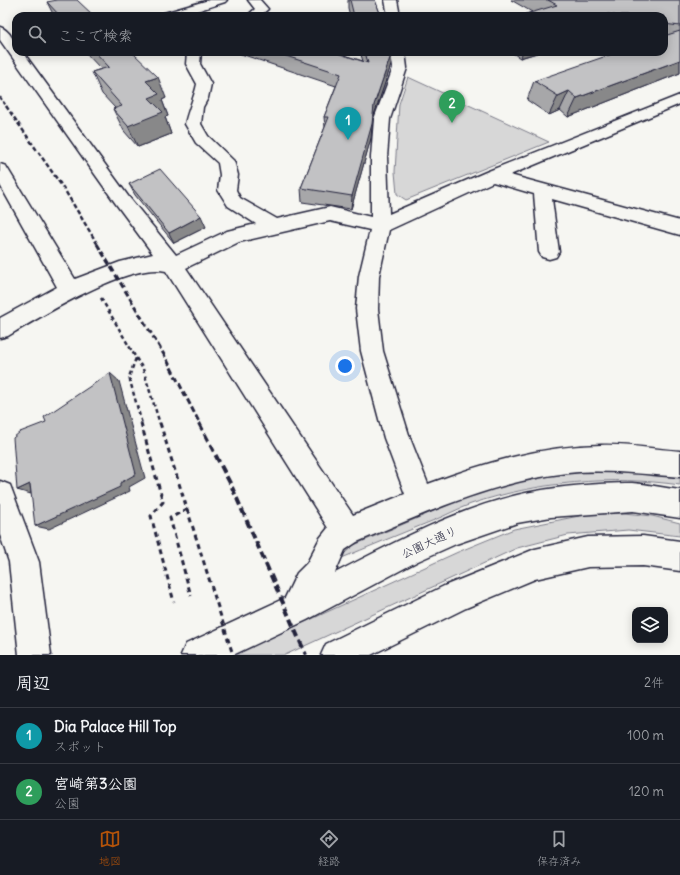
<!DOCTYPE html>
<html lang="ja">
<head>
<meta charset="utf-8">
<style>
  body { margin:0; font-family:Delius,"Klee One",sans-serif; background:#242831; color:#f1f3f6 }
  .controls { position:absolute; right:12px; bottom:12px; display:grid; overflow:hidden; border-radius:8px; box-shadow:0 2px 10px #0003 }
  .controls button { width:36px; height:36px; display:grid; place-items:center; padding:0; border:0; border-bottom:1px solid #363941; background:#171b24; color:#f1f3f6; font:20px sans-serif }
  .you { position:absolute; left:345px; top:366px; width:14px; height:14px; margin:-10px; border:3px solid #fff; border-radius:50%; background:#1a73e8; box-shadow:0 0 0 6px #1a73e833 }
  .badge { display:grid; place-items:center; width:26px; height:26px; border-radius:50%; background:#b45309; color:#fff; font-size:13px; font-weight:700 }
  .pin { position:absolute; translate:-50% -33px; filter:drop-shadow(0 1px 2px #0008) }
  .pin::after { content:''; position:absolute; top:21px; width:14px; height:12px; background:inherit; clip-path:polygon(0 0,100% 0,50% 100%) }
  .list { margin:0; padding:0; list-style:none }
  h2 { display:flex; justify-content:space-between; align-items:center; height:52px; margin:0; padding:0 16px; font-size:17px }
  h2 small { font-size:13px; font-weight:400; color:#9ea1a6 }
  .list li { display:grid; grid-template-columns:26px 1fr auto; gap:12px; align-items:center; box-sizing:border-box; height:56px; padding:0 16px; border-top:1px solid #363941 }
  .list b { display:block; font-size:15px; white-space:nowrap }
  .list p { margin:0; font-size:13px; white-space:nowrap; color:#9ea1a6 }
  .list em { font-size:13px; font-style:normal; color:#9ea1a6 }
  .icon { flex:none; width:22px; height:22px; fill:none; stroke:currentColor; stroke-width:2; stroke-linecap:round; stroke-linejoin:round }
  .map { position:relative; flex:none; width:680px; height:655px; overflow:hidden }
  .search { position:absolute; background:#171b24; box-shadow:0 2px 10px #0003; left:12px; right:12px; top:12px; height:44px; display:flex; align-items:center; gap:10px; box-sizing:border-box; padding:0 14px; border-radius:12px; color:#9ea1a6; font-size:15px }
  .sheet { height:164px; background:#171b24 }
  nav { display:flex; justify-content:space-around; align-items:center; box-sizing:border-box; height:56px; border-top:1px solid #363941; background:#171b24; font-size:11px; color:#9ea1a6 }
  nav a { display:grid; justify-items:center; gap:2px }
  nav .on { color:#b45309 }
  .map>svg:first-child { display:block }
  .green { fill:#d7d7d7; stroke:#7c7c89 }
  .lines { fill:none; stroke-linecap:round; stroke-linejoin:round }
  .minor-casing { stroke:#22223b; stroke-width:3 }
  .path-far1 { stroke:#22223b; stroke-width:2.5; stroke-dasharray:4 3; stroke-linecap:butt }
  .path { stroke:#22223b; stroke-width:3; stroke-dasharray:5 4; stroke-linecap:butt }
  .minor { fill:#f6f6f2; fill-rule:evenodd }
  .rail-far3 { stroke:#22223b; stroke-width:2; stroke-dasharray:3.5 2; stroke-linecap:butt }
  .rail-far2 { stroke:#22223b; stroke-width:2.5; stroke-dasharray:4.5 2.5; stroke-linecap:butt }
  .rail-far1 { stroke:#22223b; stroke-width:3; stroke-dasharray:6 3; stroke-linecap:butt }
  .rail { stroke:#22223b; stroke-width:4; stroke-dasharray:8 4; stroke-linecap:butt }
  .path-bridge-far1 { stroke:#22223b; stroke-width:2.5; stroke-dasharray:4 3; stroke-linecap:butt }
  .path-bridge { stroke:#22223b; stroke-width:3; stroke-dasharray:5 4; stroke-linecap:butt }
  .wall { fill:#a7a7a9; stroke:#22223b }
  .shaded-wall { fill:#888889; stroke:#22223b }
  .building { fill:#c2c2c4; stroke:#22223b }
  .labels { text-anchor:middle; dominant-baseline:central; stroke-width:4; stroke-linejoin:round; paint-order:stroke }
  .near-street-label { font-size:12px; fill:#22223b; stroke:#f6f6f2 }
</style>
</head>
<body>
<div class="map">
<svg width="680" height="655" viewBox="0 0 680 655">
  <rect width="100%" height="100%" fill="#f6f6f2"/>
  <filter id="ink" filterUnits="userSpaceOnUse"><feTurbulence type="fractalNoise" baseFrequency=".025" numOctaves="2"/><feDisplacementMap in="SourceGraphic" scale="8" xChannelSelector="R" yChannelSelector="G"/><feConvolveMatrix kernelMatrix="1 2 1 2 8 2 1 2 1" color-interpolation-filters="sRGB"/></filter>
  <g filter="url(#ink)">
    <g class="green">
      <path d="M408,77l141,65 -143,58 -9,-6 -2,-22 4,-68z"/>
      <path d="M610,468l70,6v11c-69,-10 -143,-3 -209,19 -14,5 -26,12 -39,17 -32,13 -64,26 -95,39l17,-15 80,-34 32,-17 67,-17z"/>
      <path d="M624,513l28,3 28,7v13l-52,-6 -60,5 -51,13 -232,107h-52l225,-103 56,-23 75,-15z"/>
    </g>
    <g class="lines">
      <g class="minor-casing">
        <g id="minor">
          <path d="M209,0h18l-2,2 -44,14h-19l2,-3z"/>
          <path d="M248,0h12l8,9 -8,7h-13l8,-7z"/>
          <path d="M385,0h12l3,16h-12z"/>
          <path d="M0,27c10,3 16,16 16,25h7l105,144 48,59 51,-24 29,-7 -28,-18 -10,-16 2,-15 -2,-12 -22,-20 -11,-19c3,-14 9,-26 12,-40l-11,-20 1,-12h14l-1,12 11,20 -3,14 -5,9 -2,17 7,12 26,25 4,14 -2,15 4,8 37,21 53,-12 41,10v-60l3,-38 19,-51 -2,-16h14l2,16 -17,51 -3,38 2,57 97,-42 194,-77v9l-170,71 170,46v14l-128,-36 7,53 -3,5 -7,2 -7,-2 -3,-5 -5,-58 -41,-12 -104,48 -10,46 -1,33 5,42 27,87 18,46c56,-21 113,-38 173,-39 26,-1 53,4 79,6v26c-38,-3 -75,-8 -112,-4 -74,8 -143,40 -211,69l-12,8 -10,23c58,-30 117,-62 182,-78 32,-8 81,-12 115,-12 16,1 32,5 48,7v28l-47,-7 -82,6 -34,6 -61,21 -38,17 -111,59 -74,35h-52l5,-11 99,-46 12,-25 10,-10 13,-25 8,-10 -162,-257c-38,-9 -124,45 -158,65l-8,2v-20l57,-31 -57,-102v-21l6,2 69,113 45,-17 33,-8 -37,-50 -116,-164zM330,221l40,9 -11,46 -3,33 5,42 23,87 21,56 -52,21 -167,-247 53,-26z"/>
          <path d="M0,481l10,4 29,77 12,93h-32l-10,-93 -9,-27z"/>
          <path d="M643,536l37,5v30l-37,-5 -55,1 -53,12 -69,29 -95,47h-50l5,-11 118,-58 91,-37 53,-12z"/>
        </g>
      </g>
      <g class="path-far1">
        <path d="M101,298l35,60 -7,19 13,47"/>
        <path d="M136,358l7,11"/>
      </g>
      <g class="path">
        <path d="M141,423l22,79 -12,14 23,86"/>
        <path d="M187,509l-17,9 21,78"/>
      </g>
      <use href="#minor" class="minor"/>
      <path class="rail-far3" d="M0,97l7,10"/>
      <path class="rail-far2" d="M6,106l58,83 34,56"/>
      <path class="rail-far1" d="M97,244l69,114 34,66"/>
      <path class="rail" d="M199,423l32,62 75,170"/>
      <path class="path-bridge-far1" d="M143,369l17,55"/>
      <path class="path-bridge" d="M160,423l73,232"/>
    </g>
    <g class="wall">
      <path d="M348,0h27l6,16h-31l-2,-8z"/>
      <path d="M511,0h169v73l-112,44 -8,-7 -11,5 -22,-15 7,-19 130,-29v-36h-144l12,-4z"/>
      <path d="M47,2l47,14h-40z"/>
      <path d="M85,52h47l34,46 -4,2 6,16 -3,1 6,17 -33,13 -14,-16 -11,-22 2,-1 -13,-14 -10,-22 9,-3z"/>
      <path d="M235,52h99l29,9 -3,-9h32l-1,13 -18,53 -2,20 -20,71 -49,-7 -1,-14 24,-61 -1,-10 12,-31z"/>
      <path d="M511,52h29l-20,6z"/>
      <path d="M129,184l77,43 -32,16 -39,-48z"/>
    </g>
    <g class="shaded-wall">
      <path d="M392,52l-1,13 -18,53 -2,20 -20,71 1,-13 22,-91z"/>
      <path d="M523,52h17l-20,6z"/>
      <path d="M680,60v13l-112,44 9,-19z"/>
      <path d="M158,77l8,21 -4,2 6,16 -3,1 6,17 -33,13 -10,-21 21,-28 -3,-17z"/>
      <path d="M569,91l-9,19 -11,5 9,-19z"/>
      <path d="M201,216l5,11 -32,16 -5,-10z"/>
      <path d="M110,373l9,8 26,97 -16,9 1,4 -81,38 -14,-3 85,-43z"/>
      <path d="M30,484l1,10 -14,-4z"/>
    </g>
    <g class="building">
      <path d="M57,0h20l17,16h-34l-13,-14z"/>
      <path d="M350,0h25l6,16h-27z"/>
      <path d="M548,0h132v26l-16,-2v-8h-46l-10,-2 -4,2h-84l37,-11z"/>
      <path d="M214,14l5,2h-6z"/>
      <path d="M680,31v29l-103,38 -8,-7 -11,5 -24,-15 84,-29h46v-16z"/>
      <path d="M95,52h37l26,25 -12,4 13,13 -10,4 14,14 -35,14 -15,-17 9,-3 -30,-34 17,-5z"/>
      <path d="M274,52h60l34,11 -3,-11h27l-18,53 -2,19 -20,72 -51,-8 28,-71h-5l17,-43z"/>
      <path d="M160,169l41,47 -32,17 -40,-49z"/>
      <path d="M110,373l26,101 -16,9v4l-85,39 -5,-42 -13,6 -4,-52 7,-6 26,-10 -2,-5z"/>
    </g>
  </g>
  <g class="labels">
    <g class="near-street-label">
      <text transform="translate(429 542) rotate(-25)">公園大通り</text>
    </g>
  </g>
</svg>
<div class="controls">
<button><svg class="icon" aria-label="layers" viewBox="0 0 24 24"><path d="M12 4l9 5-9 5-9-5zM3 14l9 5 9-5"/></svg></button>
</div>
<div class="you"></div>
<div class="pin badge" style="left:348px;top:140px;background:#0f9aa8">1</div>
<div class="pin badge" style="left:452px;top:123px;background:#2e9e5b">2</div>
<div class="search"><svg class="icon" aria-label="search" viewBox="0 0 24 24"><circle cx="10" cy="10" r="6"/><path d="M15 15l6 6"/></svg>ここで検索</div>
</div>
<section class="sheet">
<h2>周辺<small>2件</small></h2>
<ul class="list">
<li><span class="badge" style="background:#0f9aa8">1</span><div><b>Dia Palace Hill Top</b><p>スポット</p></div><em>100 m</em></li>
<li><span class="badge" style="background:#2e9e5b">2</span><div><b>宮崎第3公園</b><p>公園</p></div><em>120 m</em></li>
</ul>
</section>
<nav>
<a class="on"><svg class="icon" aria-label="map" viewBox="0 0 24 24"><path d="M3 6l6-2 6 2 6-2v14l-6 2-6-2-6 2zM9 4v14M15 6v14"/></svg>地図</a>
<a><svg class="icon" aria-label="directions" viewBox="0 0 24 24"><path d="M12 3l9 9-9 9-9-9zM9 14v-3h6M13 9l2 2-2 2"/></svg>経路</a>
<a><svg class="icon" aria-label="saved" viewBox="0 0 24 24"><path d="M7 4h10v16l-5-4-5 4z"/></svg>保存済み</a>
</nav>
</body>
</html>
